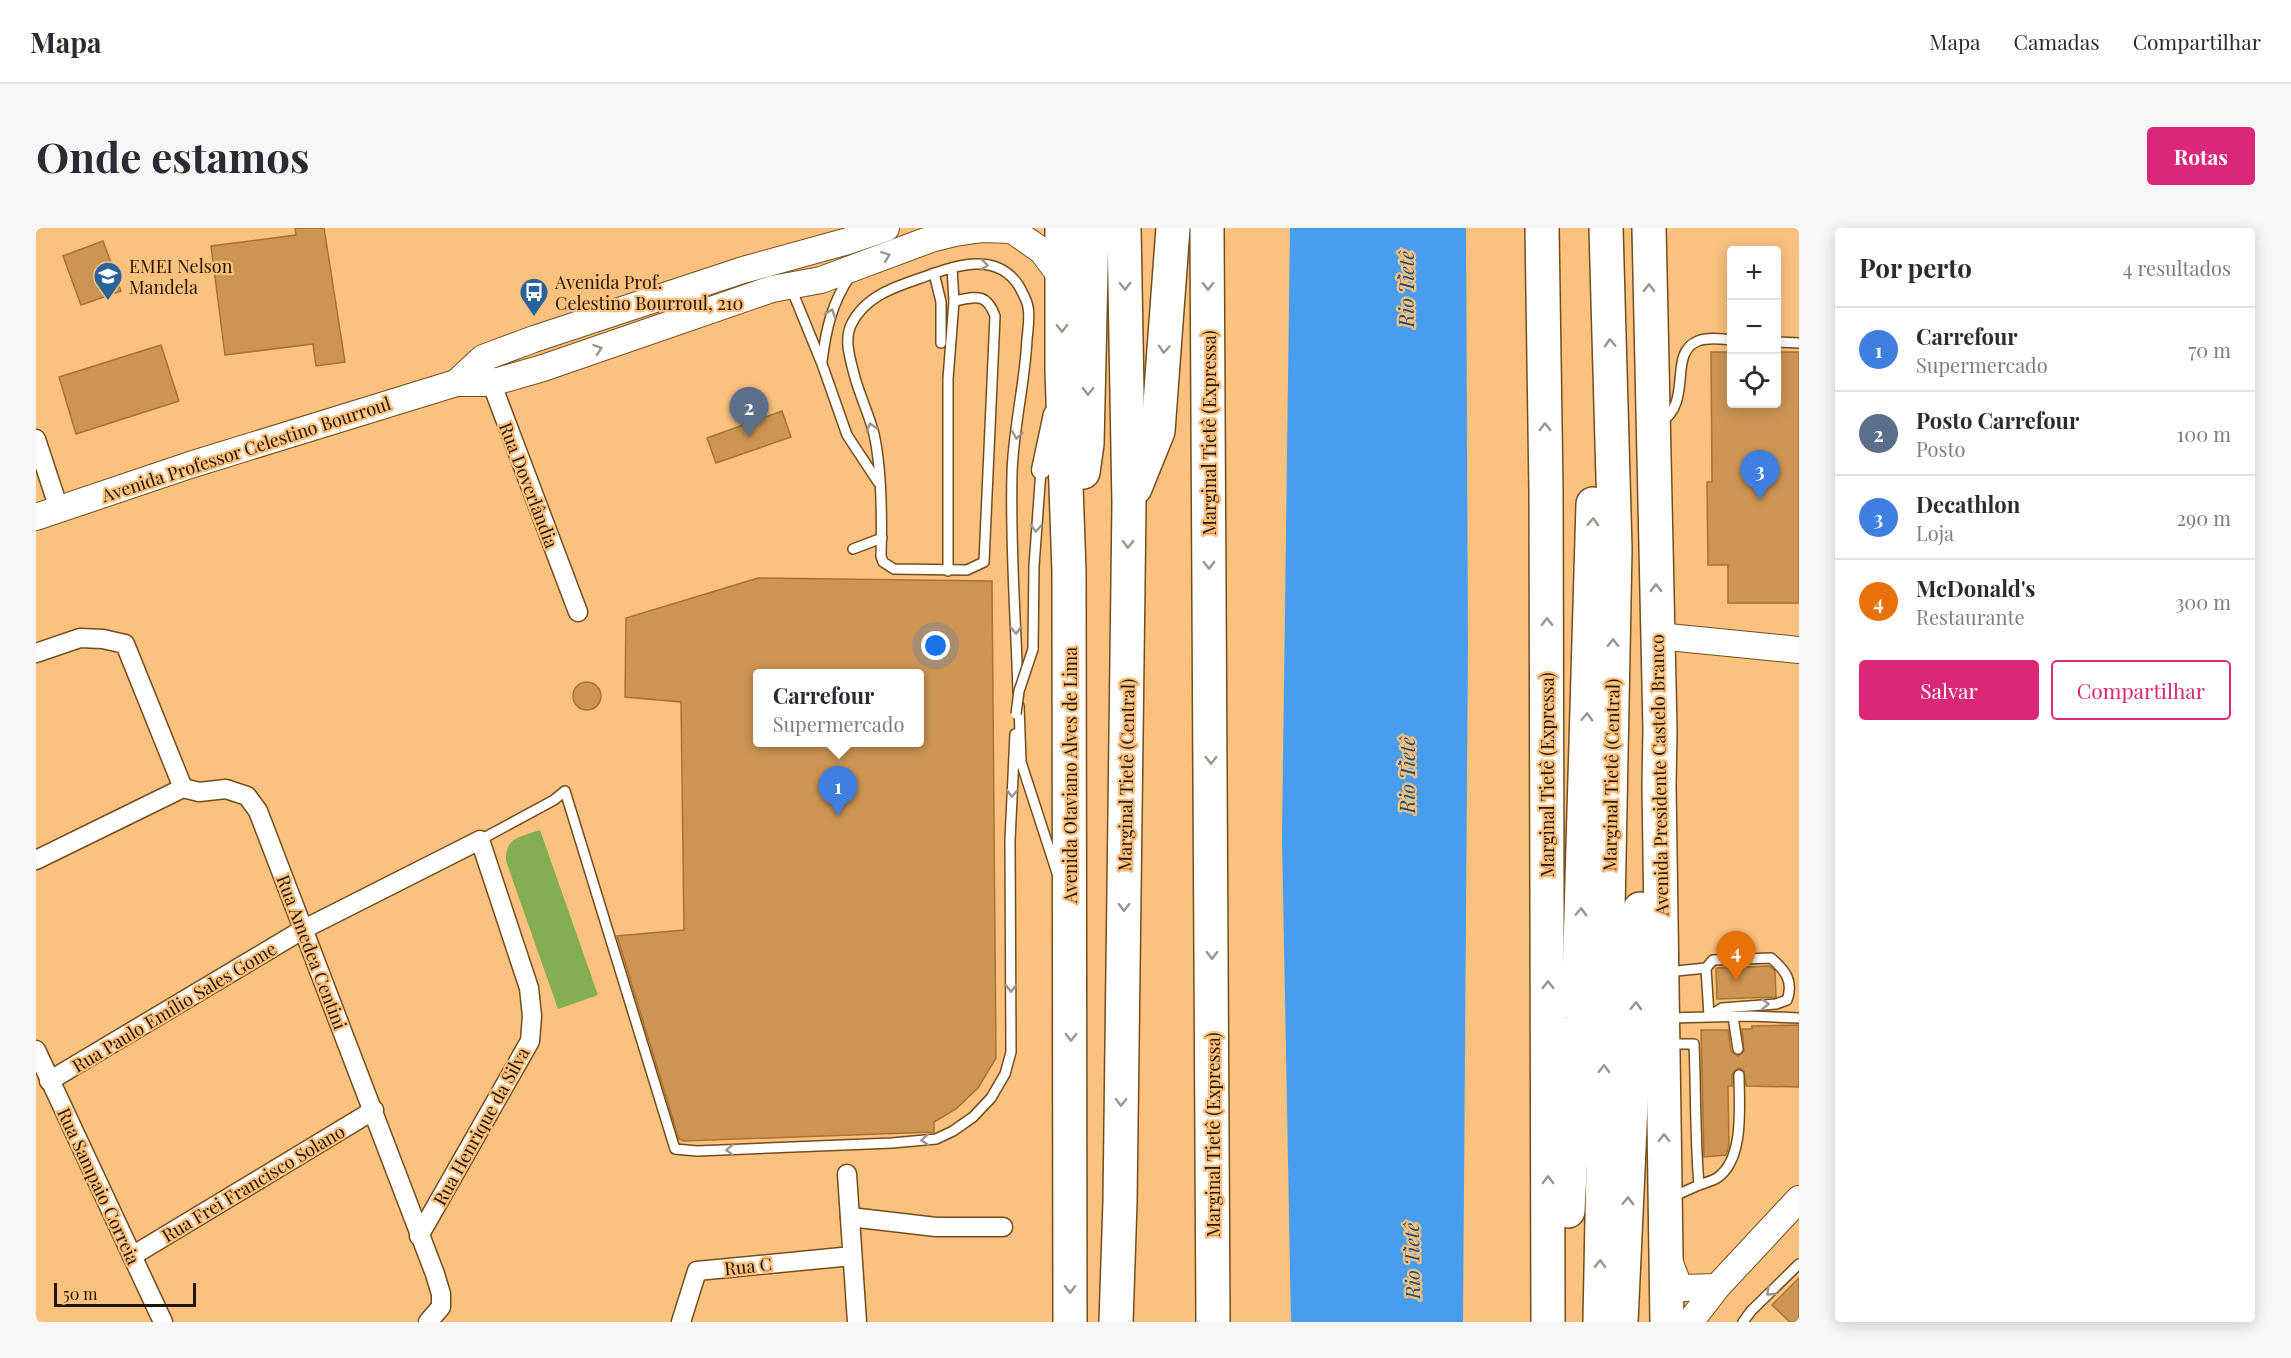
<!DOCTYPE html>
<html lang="pt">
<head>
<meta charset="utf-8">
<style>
  body { margin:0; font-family:"Playfair Display",serif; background:#f7f7f7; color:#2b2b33 }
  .controls { position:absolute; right:18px; top:18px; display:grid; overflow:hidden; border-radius:6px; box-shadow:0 3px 15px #0003 }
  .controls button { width:54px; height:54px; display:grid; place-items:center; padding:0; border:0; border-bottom:2px solid #e1e1e2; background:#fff; color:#2b2b33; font:30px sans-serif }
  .scale { position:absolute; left:18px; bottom:15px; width:142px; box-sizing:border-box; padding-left:6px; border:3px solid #231301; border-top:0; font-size:16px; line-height:21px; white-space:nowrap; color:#231301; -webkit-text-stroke:4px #fac17f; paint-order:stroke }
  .you { position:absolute; left:900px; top:418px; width:21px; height:21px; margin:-15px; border:4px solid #fff; border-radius:50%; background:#1a73e8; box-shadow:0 0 0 9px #1a73e833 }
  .badge { display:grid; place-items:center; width:39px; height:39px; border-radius:50%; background:#db2777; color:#fff; font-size:20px; font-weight:700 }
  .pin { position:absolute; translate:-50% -50px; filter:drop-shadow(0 2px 3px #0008) }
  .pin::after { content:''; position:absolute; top:32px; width:21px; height:18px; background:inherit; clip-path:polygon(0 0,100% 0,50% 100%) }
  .popup { position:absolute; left:717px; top:441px; width:171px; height:78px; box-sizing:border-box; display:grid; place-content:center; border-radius:6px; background:#fff; filter:drop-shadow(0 2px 4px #0005); font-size:20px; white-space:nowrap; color:#7c7c81 }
  .popup b { font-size:22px; color:#2b2b33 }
  .popup::after { content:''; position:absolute; left:50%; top:100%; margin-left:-12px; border:12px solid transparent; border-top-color:#fff }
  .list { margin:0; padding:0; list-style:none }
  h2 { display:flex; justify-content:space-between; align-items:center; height:78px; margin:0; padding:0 24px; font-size:26px }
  h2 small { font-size:20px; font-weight:400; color:#7c7c81 }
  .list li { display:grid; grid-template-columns:39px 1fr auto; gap:18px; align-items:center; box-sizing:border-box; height:84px; padding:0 24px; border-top:2px solid #e1e1e2 }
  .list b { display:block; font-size:22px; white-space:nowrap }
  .list p { margin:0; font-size:20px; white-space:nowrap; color:#7c7c81 }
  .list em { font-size:20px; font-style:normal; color:#7c7c81 }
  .actions { display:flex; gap:12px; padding:18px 24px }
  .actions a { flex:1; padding:14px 0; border:2px solid #db2777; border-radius:6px; text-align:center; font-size:21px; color:#db2777 }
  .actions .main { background:#db2777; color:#fff }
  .icon { flex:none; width:33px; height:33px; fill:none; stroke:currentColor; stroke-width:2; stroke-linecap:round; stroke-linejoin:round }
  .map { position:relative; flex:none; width:1763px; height:1094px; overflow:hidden; border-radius:6px }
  header { display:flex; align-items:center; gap:36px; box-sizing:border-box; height:84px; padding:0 30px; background:#fff; border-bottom:2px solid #e1e1e2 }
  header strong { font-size:28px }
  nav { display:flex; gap:33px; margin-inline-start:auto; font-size:21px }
  .intro { display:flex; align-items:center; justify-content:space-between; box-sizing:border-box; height:144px; padding:0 36px }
  h1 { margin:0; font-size:42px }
  .button { padding:15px 27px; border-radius:6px; background:#db2777; color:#fff; font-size:21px; font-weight:700 }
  main { display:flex; gap:36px; padding:0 36px }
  aside { flex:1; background:#fff; border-radius:6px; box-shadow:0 3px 15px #0003 }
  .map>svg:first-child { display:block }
  .green { fill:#83ae51 }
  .water { fill:#489dee }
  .building { fill:#cc9554; stroke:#a77330; stroke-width:1.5; fill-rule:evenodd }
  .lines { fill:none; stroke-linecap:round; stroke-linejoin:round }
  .lane-casing { stroke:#744d1a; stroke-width:12 }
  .street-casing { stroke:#744d1a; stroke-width:21 }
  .secondary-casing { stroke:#744d1a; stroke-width:28 }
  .highway-casing { stroke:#744d1a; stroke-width:36 }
  .lane { stroke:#fff; stroke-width:9 }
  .street { stroke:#fff; stroke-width:18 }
  .secondary { stroke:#fff; stroke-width:26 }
  .highway { stroke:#fff; stroke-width:33 }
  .lane-bridge-casing { stroke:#744d1a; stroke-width:12; stroke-linecap:butt }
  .lane-bridge { stroke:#fff; stroke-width:9 }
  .oneway { stroke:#9c958d }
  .labels { text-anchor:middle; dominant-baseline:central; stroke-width:4.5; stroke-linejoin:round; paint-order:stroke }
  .poi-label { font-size:18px; fill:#231301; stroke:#fac17f; text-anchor:start }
  .street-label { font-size:18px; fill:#231301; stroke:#fac17f }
  .water-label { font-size:20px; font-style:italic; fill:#104d80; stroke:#fac17f }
</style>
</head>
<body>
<header>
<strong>Mapa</strong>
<nav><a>Mapa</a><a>Camadas</a><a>Compartilhar</a></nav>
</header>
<div class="intro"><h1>Onde estamos</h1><a class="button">Rotas</a></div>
<main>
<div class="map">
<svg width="1763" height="1094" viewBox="0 0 1763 1094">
  <rect width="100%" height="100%" fill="#fac17f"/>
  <path class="green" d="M504,602l58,165 -40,14 -52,-148c-1,-24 14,-24 34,-31z"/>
  <path class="water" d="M1254,0h176l2,415 -5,679h-172l-9,-484z"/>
  <g class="building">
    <path d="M259,0h29l21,134 -29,4 -3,-22 -88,11 -14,-109 85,-11z"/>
    <path d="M67,13l18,50 -40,14 -18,-49z"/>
    <path d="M125,117l18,56 -103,33 -17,-57z"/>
    <path d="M1675,124h20v52h45v-52h23v251h-71v-38h-20l-1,-83h5z"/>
    <path d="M746,183l9,26 -75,26 -9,-25z"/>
    <path d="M722,350l234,3 4,477 -18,30 -22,21 -22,13v10l-250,9 -5,-2 -62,-203 67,-6 -3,-228 -56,-5 1,-79zM721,446h162v68h-162z"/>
    <circle cx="551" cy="468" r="14"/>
    <path d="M1734,738l5,5 1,26 -59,2 -1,-31z"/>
    <path d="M1763,797v62l-53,-1 -2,-15 -5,-3 -4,2 -3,5v11h-4l1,60 -3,9 -22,2 -3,-127h27l3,21 7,5 6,-5 -2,-22h10v-3z"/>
    <path d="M1763,1050v44h-9l-18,-17z"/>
  </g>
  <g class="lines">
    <g class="lane-casing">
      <g id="lane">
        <path d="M898,45l7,29v41"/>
        <path d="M755,60l31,76 25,71 31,47"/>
        <path d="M918,73c22,-4 32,-9 41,15l-11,246 -17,8 -73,-1 -11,-7 -2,-6c1,-37 1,-86 -7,-122 -5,-20 -15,-40 -20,-60 -4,-16 -10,-34 -3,-49 13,-28 43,-38 70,-47 33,-12 75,-28 98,8 3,6 8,14 9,21 2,10 0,22 -1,32 -2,45 -14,90 -15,135 -2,73 4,146 6,218"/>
        <path d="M1740,114l23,1"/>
        <path d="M786,133c4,-32 10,-58 28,-85"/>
        <path d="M1624,195c34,-21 7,-70 38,-82 10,-4 23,-2 34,-1"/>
        <path d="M817,321l29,-11"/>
        <path d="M912,343v-192l6,-78 -2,-33"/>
        <path d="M997,421l1,-83 7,-96"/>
        <path d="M983,478l2,56 36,111"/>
        <path d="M444,612l74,-40 11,-9 110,358 22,2 195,-8 44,-4 17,-8 20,-14 18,-19 14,-24 6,-22 -1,-212 5,-106"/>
        <path d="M1670,740l3,48"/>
        <path d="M1631,744l39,-4 7,-8 58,-2c14,12 23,23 16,42l-11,4 -54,4 -13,8"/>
        <path d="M1697,789l5,32"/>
        <path d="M1632,790l83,-2 48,2"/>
        <path d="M1631,816h27c2,47 1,94 5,141l-27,12"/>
        <path d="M1663,957c5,-2 13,-4 18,-7 28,-19 22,-73 22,-103"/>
        <path d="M1707,1094l8,-11 48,-47"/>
      </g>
    </g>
    <g class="street-casing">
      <g id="street">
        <path d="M452,146l90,238"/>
        <path d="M0,211l23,70"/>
        <path d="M1005,242l12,-56"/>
        <path d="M0,425l44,-15 23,1 22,5 58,144"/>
        <path d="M0,632l147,-72 16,4 27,-3 21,7 11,15 177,463 6,20v13l-13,15"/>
        <path d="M0,822l127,272"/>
        <path d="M13,853l253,-151 178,-90 49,148 3,28 -2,25 -111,195"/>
        <path d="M811,946l10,148"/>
        <path d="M814,989l86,10h67"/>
        <path d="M96,1028l242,-146"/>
        <path d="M645,1094l16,-51 155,-15"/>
      </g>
    </g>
    <g class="secondary-casing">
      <g id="secondary">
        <path d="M420,155l27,-25 51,-19 209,-69 105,-29 38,-13"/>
        <path d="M0,289l154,-52 266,-82h35l52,-15 229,-79 49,-9 110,-41 24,-6 28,-4 29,1 30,21 20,27"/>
        <path d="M1622,408l141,14"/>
        <path d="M1632,1030l10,26 4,4 35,-1"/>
        <path d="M1654,1094l27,-35 82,-88"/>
      </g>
    </g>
    <g class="highway-casing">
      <g id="highway">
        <path d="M1026,0v143l7,201 1,750"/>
        <path d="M1171,0l6,1094"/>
        <path d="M1506,0l4,262 2,832"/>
        <path d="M1613,0l11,502 -1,55 8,537"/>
        <path d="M1047,244l4,-28 5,-216"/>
        <path d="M1099,260l23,-57 15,-203"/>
        <path d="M1532,983l10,-193 15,-514"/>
        <path d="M1080,1094l4,-120 9,-698 -5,-276"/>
        <path d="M1564,1094l15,-773 -9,-321"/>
        <path d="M1585,1094l19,-413"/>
      </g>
    </g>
    <use href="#lane" class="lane"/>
    <use href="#street" class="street"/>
    <use href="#secondary" class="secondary"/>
    <use href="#highway" class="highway"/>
    <g class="lane-bridge-casing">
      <path id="lane-bridge" d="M980,486l3,-23 14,-42"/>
    </g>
    <use href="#lane-bridge" class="lane-bridge"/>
  </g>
  <defs><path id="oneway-chevron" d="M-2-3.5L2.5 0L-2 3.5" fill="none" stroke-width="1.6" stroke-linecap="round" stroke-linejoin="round" transform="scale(1.5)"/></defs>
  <g class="oneway">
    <use href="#oneway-chevron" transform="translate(850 28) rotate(-21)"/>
    <use href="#oneway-chevron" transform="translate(948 37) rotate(7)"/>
    <use href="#oneway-chevron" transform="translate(1089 58) rotate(89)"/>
    <use href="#oneway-chevron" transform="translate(1172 58) rotate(90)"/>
    <use href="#oneway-chevron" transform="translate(1613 60) rotate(-90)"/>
    <use href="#oneway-chevron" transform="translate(795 85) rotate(-71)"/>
    <use href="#oneway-chevron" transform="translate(1026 100) rotate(90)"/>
    <use href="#oneway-chevron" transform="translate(1574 115) rotate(-92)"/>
    <use href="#oneway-chevron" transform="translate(562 121) rotate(-19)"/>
    <use href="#oneway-chevron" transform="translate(1128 121) rotate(94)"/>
    <use href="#oneway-chevron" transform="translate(1052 163) rotate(91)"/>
    <use href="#oneway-chevron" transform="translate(835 199) rotate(-108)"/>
    <use href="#oneway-chevron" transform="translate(1509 199) rotate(-91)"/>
    <use href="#oneway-chevron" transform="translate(981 207) rotate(97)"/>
    <use href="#oneway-chevron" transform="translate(1557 294) rotate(-88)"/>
    <use href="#oneway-chevron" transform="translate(1000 300) rotate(93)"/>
    <use href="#oneway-chevron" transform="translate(1092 316) rotate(91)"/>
    <use href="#oneway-chevron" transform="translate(1173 337) rotate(90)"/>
    <use href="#oneway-chevron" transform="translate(1620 360) rotate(-91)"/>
    <use href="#oneway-chevron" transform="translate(1511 394) rotate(-90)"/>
    <use href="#oneway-chevron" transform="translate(980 402) rotate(88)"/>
    <use href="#oneway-chevron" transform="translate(1577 415) rotate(-89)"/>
    <use href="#oneway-chevron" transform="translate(1551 489) rotate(-88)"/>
    <use href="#oneway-chevron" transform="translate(1175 532) rotate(90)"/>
    <use href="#oneway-chevron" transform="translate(976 565) rotate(93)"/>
    <use href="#oneway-chevron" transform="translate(1088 679) rotate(91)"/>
    <use href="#oneway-chevron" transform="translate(1545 684) rotate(-88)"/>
    <use href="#oneway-chevron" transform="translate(1176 727) rotate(90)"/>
    <use href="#oneway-chevron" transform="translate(1512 757) rotate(-90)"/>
    <use href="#oneway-chevron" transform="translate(975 760) rotate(90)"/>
    <use href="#oneway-chevron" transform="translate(1729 776) rotate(-1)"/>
    <use href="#oneway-chevron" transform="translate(1600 778) rotate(-88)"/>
    <use href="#oneway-chevron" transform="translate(1035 809) rotate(90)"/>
    <use href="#oneway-chevron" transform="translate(1568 841) rotate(-89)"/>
    <use href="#oneway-chevron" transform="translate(1085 874) rotate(91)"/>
    <use href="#oneway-chevron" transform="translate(1628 910) rotate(-91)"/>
    <use href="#oneway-chevron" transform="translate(889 912) rotate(175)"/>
    <use href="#oneway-chevron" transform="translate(694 922) rotate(178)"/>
    <use href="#oneway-chevron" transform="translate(1512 952) rotate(-90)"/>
    <use href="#oneway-chevron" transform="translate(1592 973) rotate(-88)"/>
    <use href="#oneway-chevron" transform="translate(1564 1036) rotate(-89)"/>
    <use href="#oneway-chevron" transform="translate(1034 1061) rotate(91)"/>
    <use href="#oneway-chevron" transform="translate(1734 1064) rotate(136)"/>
  </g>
  <defs>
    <g id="school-pin" transform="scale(1.5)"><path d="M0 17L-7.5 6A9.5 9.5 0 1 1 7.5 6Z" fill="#28639a" stroke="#fac17f"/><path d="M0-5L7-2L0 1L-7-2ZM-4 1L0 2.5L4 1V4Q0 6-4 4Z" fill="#fff"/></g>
    <g id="bus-pin" transform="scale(1.5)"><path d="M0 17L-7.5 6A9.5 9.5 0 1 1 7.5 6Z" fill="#28639a" stroke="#fac17f"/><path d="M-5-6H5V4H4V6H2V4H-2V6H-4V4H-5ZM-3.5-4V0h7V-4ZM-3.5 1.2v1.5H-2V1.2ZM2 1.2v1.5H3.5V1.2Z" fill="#fff"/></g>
  </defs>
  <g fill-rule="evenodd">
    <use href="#school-pin" x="72" y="48"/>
    <use href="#bus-pin" x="498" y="64"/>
  </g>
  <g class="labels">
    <g class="poi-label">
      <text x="93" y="38">EMEI Nelson<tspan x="93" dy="21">Mandela</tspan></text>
      <text x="519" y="54">Avenida Prof.<tspan x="519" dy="21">Celestino Bourroul, 210</tspan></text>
    </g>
    <g class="street-label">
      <text transform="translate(1173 205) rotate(-90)">Marginal Tietê (Expressa)</text>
      <text transform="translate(210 221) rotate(-18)">Avenida Professor Celestino Bourroul</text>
      <text transform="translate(493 257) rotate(69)">Rua Doverlândia</text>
      <text transform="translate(1034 547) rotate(-90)">Avenida Otaviano Alves de Lima</text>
      <text transform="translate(1090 547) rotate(-89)">Marginal Tietê (Central)</text>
      <text transform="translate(1511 547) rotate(-90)">Marginal Tietê (Expressa)</text>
      <text transform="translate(1575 547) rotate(-89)">Marginal Tietê (Central)</text>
      <text transform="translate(1623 547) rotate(-91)">Avenida Presidente Castelo Branco</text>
      <text transform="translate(276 724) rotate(69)">Rua Amedea Centini</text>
      <text transform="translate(138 779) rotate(-31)">Rua Paulo Emílio Sales Gome</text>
      <text transform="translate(445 898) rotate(-61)">Rua Henrique da Silva</text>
      <text transform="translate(1177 907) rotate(-90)">Marginal Tietê (Expressa)</text>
      <text transform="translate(217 955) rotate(-31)">Rua Frei Francisco Solano</text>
      <text transform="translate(63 958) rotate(65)">Rua Sampaio Correia</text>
      <text transform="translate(712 1038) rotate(-6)">Rua C</text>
    </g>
    <g class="water-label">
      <text transform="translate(1369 61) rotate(-90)">Rio Tietê</text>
      <text transform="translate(1370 547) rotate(-90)">Rio Tietê</text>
      <text transform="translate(1375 1033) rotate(-91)">Rio Tietê</text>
    </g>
  </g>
</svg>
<div class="controls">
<button>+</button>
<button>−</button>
<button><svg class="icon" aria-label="locate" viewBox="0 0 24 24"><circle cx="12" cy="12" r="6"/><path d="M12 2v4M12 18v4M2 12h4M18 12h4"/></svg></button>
</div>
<div class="scale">50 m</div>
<div class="you"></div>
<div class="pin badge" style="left:802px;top:588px;background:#3f7fe0">1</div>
<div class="popup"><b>Carrefour</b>Supermercado</div>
<div class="pin badge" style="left:713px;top:209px;background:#5c6f8a">2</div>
<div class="pin badge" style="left:1724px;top:272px;background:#3f7fe0">3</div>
<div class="pin badge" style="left:1700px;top:753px;background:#e8710a">4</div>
</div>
<aside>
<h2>Por perto<small>4 resultados</small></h2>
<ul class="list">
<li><span class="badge" style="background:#3f7fe0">1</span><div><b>Carrefour</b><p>Supermercado</p></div><em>70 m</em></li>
<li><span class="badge" style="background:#5c6f8a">2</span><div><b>Posto Carrefour</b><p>Posto</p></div><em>100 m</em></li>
<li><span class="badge" style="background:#3f7fe0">3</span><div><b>Decathlon</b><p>Loja</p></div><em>290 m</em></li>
<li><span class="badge" style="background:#e8710a">4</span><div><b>McDonald's</b><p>Restaurante</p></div><em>300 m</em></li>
</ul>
<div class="actions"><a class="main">Salvar</a><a>Compartilhar</a></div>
</aside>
</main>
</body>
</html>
